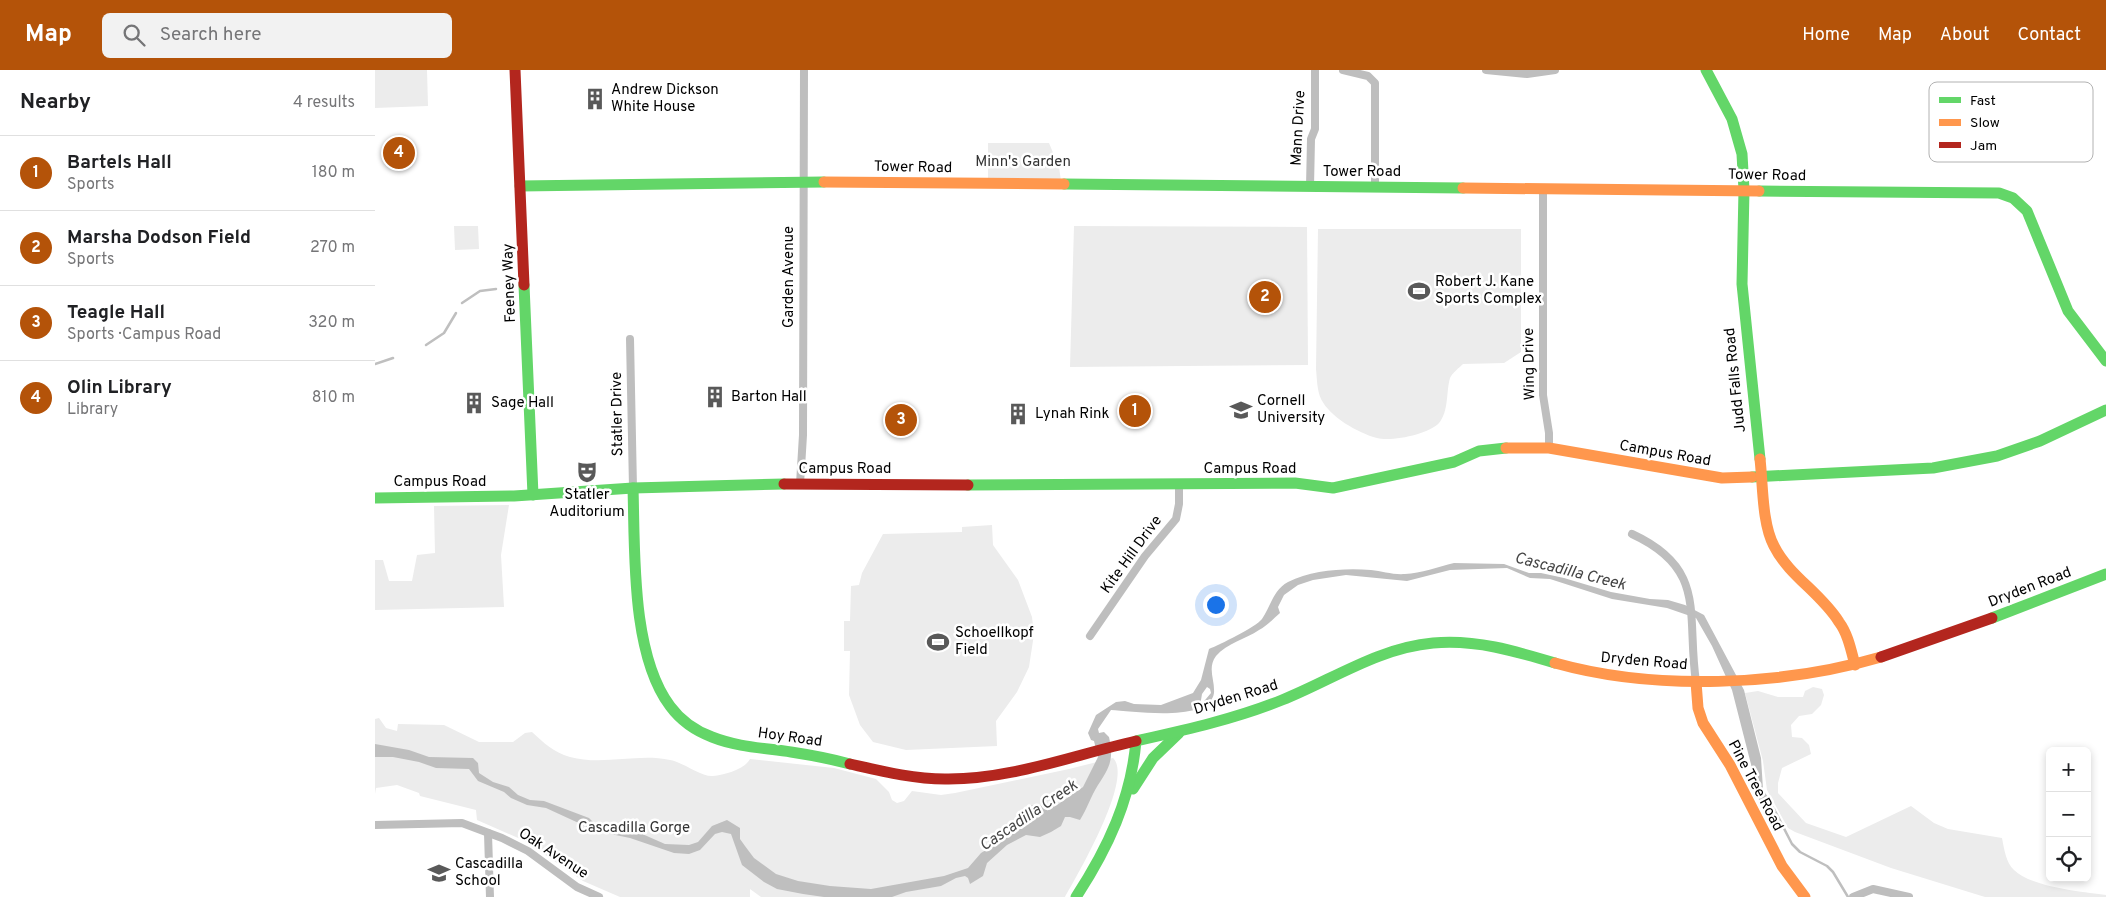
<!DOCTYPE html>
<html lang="en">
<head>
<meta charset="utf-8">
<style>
  body { margin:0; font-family:Overpass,sans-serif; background:#f2f2f2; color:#202124 }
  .controls { position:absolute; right:15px; bottom:15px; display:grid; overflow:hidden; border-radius:8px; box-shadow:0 2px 8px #0003 }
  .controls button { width:45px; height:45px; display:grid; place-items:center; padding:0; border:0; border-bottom:1px solid #e0e0e0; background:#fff; color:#202124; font:25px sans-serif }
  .you { position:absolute; left:840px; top:534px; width:18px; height:18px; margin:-12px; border:4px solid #fff; border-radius:50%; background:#1a73e8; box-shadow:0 0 0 8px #1a73e833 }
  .badge { display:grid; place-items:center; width:32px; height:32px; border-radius:50%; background:#b45309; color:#fff; font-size:16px; font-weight:700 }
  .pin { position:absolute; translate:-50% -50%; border:2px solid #fff; box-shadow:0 1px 5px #0006 }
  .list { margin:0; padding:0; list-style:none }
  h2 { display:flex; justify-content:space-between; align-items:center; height:65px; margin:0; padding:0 20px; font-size:21px }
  h2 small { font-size:16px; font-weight:400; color:#757577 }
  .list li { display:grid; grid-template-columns:32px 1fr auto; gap:15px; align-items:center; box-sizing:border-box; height:75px; padding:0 20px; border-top:1px solid #e0e0e0 }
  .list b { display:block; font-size:19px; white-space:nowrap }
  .list p { margin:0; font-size:16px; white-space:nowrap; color:#757577 }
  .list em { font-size:16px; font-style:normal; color:#757577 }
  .icon { flex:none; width:28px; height:28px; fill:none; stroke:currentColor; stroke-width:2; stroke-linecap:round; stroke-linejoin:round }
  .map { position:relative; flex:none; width:1731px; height:827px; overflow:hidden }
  header { display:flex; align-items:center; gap:30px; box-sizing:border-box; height:70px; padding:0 25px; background:#b45309; color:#fff }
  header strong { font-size:24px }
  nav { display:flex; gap:28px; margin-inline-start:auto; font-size:18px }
  .search { width:350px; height:45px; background:#f2f2f2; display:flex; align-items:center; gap:12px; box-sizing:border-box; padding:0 18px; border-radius:8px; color:#757577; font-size:19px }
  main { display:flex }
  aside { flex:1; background:#fff }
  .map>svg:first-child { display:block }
  .green { fill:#ececec }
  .water { fill:#bfbfbf; fill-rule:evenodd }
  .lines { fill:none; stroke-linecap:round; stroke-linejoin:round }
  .stream { stroke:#bfbfbf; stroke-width:2.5 }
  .street { stroke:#bebebe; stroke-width:8 }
  .fast { stroke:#63d668; stroke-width:11 }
  .slow { stroke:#ff974d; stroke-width:11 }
  .jam { stroke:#b3261e; stroke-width:11 }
  .labels { text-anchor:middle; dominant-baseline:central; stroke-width:5; stroke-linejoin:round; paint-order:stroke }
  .poi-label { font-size:15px; fill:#000; stroke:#fff; text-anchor:start }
  .street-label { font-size:15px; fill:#000; stroke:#fff }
  .park-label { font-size:15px; fill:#333; stroke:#fff }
  .water-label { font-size:16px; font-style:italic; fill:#444; stroke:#fff }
  .key { fill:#fff; stroke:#b2b2b2; stroke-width:1 }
  .key-label { font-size:14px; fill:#000 }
</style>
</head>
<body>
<header>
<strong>Map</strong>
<div class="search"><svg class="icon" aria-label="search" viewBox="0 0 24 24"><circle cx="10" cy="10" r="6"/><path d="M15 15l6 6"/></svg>Search here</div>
<nav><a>Home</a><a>Map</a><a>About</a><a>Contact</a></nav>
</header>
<main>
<aside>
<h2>Nearby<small>4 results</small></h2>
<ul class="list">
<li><span class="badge">1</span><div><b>Bartels Hall</b><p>Sports</p></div><em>180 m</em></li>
<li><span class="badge">2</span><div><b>Marsha Dodson Field</b><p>Sports</p></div><em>270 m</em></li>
<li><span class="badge">3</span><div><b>Teagle Hall</b><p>Sports · Campus Road</p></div><em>320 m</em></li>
<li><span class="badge">4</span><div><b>Olin Library</b><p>Library</p></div><em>810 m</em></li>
</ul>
</aside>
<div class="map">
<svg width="1731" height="827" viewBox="0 0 1731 827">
  <rect width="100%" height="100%" fill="#fff"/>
  <g class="green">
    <path d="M0,0h52l1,36 -53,2z"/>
    <path d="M613,73h61l10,24 2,14 -73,-1z"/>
    <path d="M79,156h24l1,23 -24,1z"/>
    <path d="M699,156l233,1 1,138 -238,2z"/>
    <path d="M943,159h203v123l-17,11 -41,1c-4,4 -11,9 -13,14 -4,14 -1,33 -11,45 -10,11 -47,19 -62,15 -19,-5 -47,-21 -56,-39 -4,-9 -4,-20 -5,-30z"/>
    <path d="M134,435l-8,50 3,52 -129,3v-50h8l6,21h23l5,-26 18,-2 -1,-47z"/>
    <path d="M617,455l1,20 25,35 14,37 2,17 -5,33 -12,25 -21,29 1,25 -91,4 -33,-8 -13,-17 -11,-30 1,-44h-6v-30h6l1,-35 8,-1 3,-12 21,-39 79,-2v-5z"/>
    <path d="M1438,617l9,2 2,6 -3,10 -9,9 -13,2 -8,9 1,12 10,1 7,7 2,9 -29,14 -4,15v10l13,14 15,16 40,14 65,-31 23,17 14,6 54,9c2,10 4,25 12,32 17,17 68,22 92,25v2h-121l-94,-29 -96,-36 -7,-4 -21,-38 -4,-29 -18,-68 13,-2 20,6h25l2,-6z"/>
    <path d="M4,648l7,10 11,3 1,-7 46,1 35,17h34l12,-9 7,-1c12,11 21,20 38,25 33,9 67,-4 100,3 13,2 31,17 43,16 12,-1 32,-7 37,-17l84,9 42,11 13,13 3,8 5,3 7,-2 8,-10 29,4 14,-2 114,-24 44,-11c21,20 -35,116 -48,139h-304l-11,-8v8h-130l-37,-16 -58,-40 -48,-21 -1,-10 -56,-14 -1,-3 -22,-8 -21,3 -1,6v-75z"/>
  </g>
  <path class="water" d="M1079,493l50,1 25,9h12l23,5 47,14 39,7 18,1 17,5 19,10 40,75 17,68 2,31 13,22 -2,2 -7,-3 -10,-13 -2,-17 -23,-90 -20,-44 -16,-28 -29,-10 -55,-9 -62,-20 -20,-1 -23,-10 -57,2 -43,11 -61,-6 -33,5 -15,5 -14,10 -6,12 2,6c-7,6 -13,13 -21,17 -13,9 -32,13 -43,26 -9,12 -1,24 -2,37 -4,30 -82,18 -103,17l-13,19 1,4 5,-1 5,5c5,22 1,30 -11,48 -7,11 -11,24 -18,35l-10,-3h-5l-4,9 -10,6 -11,5 -14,-2 -19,10 -20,18 -4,13 -13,8 -2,-6 -3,-2 -9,2 -15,8 -35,6 -14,5h-68l-21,-3 -26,-5 -13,-7 -22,-17 -11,-31 -9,-2 -7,2 -15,16 -11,4 -15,-1 -44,-15 -34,-7 -50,-23 -19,-3 -16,-7 -7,-6 -26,-11 -9,-12 -33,-1 -17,-6 -26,-5h-18v-13l34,6 20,7 44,1 5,5 1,10 14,9 16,5 9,8 12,5 14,1 45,17 8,8 43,7 25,11 24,1 9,-3 14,-16 15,-6 13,8v11l5,7 9,12 22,16 22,7 32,5 41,3 73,-13 24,-8 13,-15 33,-20 12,-17 1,-8c7,-5 12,-4 20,0l10,-3 26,-18 15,-30 -4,-16 -3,-1 -3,-7 8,-18 20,-13 9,-1 9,3 27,1 32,-12 8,-13 8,-31c10,-4 47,-22 53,-30 9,-13 11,-29 26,-37 24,-12 56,-14 83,-12 11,1 22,5 34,4 16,-1 33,-7 49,-11zM832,617l3,2 1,4 -11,13 2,-12z"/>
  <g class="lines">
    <g class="stream">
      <path d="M87,233l18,-12 16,-2"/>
      <path d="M51,275l18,-12 12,-20"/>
      <path d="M0,294l18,-6"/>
      <path d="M1399,739l18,35 8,8 27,14 6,6 15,25"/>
    </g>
    <g class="street">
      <path d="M968,0l25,6 7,7v104"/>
      <path d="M1111,0l41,4 28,-4"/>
      <path d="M935,117l1,-48 4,-10v-59"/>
      <path d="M1168,119v206l6,38v15"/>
      <path d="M255,269l3,149"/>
      <path d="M425,414l3,-49 1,-365"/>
      <path d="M1257,464c76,35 54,80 64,148"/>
      <path d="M715,566l55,-80 31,-37 3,-15v-20"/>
      <path d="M0,755l87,-2 40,15 26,13 49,36 22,10"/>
      <path d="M113,763l2,64"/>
      <path d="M1478,827l20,-8 36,8"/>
    </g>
    <g class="fast">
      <path d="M1331,0l26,49 10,35 2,36 -2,94 18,175"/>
      <path d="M689,114l399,4"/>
      <path d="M145,116l304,-4"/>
      <path d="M1384,121l240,2 14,5 14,13 41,100 38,50"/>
      <path d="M149,215l9,210"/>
      <path d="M1377,407l181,-9 64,-12 43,-15 66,-31"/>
      <path d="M593,415l327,-2 38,5 121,-26 25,-11 27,-3"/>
      <path d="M258,418c2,64 -2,166 37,218 11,15 26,25 42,31 25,10 53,11 79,15 20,3 40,7 59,12"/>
      <path d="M0,428l139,-2 119,-8 151,-4"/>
      <path d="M1617,548l114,-44"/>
      <path d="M758,719l20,-31 26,-25"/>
      <path d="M701,827c32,-49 55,-98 60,-156 49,-11 99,-22 146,-41 50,-20 96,-52 151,-57 42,-4 82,8 122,20"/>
    </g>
    <g class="slow">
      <path d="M449,112l240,2"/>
      <path d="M1088,118l296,3"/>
      <path d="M1131,378h43l173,30 30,-1"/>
      <path d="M1385,389c3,26 2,65 14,87 15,30 47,47 65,76 9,12 12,28 16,43"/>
      <path d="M1180,593c100,28 227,23 326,-6"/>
      <path d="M1321,612l2,26 5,15 27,42 52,101 23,31"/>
    </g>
    <g class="jam">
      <path d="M140,0l9,215"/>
      <path d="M409,414l184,1"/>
      <path d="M1506,587l111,-39"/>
      <path d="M475,694c31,7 63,15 95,15 65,1 128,-24 191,-38"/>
    </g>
  </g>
  <defs>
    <g id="building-bare" transform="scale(1.725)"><path d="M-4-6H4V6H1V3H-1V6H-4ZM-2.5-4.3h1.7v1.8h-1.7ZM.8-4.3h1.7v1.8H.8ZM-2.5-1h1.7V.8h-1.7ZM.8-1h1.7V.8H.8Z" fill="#595959" stroke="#fff" stroke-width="2.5" paint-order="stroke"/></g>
    <g id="stadium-bare" transform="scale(1.725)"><path d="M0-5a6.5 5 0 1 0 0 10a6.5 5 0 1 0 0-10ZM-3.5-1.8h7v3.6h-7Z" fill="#595959" stroke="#fff" stroke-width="2.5" paint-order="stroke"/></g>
    <g id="university-bare" transform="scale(1.725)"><path d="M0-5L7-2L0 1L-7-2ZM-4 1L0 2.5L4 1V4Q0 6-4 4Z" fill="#595959" stroke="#fff" stroke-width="2.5" paint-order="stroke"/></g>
    <g id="theatre-bare" transform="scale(1.725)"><path d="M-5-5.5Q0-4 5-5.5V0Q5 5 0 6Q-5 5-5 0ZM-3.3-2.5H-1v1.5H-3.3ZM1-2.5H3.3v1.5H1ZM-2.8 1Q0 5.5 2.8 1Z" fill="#595959" stroke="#fff" stroke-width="2.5" paint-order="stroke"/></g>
    <g id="school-bare" transform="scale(1.725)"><path d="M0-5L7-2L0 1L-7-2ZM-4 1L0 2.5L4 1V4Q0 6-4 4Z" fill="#595959" stroke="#fff" stroke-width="2.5" paint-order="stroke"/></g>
  </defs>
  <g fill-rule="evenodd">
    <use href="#building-bare" x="220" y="29"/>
    <use href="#stadium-bare" x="1044" y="221"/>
    <use href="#building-bare" x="340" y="327"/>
    <use href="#building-bare" x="99" y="333"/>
    <use href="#university-bare" x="866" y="340"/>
    <use href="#building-bare" x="643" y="344"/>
    <use href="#theatre-bare" x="212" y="402"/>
    <use href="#stadium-bare" x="563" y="572"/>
    <use href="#school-bare" x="64" y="803"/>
  </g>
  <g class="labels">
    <g class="poi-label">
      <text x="236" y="20">Andrew Dickson<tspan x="236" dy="17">White House</tspan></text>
      <text x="1060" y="212">Robert J. Kane<tspan x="1060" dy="17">Sports Complex</tspan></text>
      <text x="356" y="327">Barton Hall</text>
      <text x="882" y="331">Cornell<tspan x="882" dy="17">University</tspan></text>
      <text x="116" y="333">Sage Hall</text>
      <text x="660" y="344">Lynah Rink</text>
      <text x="212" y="425" text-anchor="middle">Statler<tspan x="212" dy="17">Auditorium</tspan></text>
      <text x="580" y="563">Schoellkopf<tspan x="580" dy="17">Field</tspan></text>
      <text x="80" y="794">Cascadilla<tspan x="80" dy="17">School</tspan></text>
    </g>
    <g class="street-label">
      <text transform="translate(924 58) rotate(-87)">Mann Drive</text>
      <text transform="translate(538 98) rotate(1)">Tower Road</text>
      <text x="987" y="102">Tower Road</text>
      <text transform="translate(1392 106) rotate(1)">Tower Road</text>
      <text transform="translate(414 207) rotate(-90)">Garden Avenue</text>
      <text transform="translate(135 213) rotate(-92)">Feeney Way</text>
      <text transform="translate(1155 294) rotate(-91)">Wing Drive</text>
      <text transform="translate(1361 310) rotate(-96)">Judd Falls Road</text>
      <text transform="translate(243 344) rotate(-91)">Statler Drive</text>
      <text transform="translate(1290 384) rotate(10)">Campus Road</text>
      <text x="470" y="399">Campus Road</text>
      <text x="875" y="399">Campus Road</text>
      <text x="65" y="412">Campus Road</text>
      <text transform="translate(757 485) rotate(-54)">Kite Hill Drive</text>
      <text transform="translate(1655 518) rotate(-21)">Dryden Road</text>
      <text transform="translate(1269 592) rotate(5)">Dryden Road</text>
      <text transform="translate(861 628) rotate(-17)">Dryden Road</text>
      <text transform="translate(415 668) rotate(8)">Hoy Road</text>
      <text transform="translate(1380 716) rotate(62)">Pine Tree Road</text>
      <text transform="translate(178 784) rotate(33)">Oak Avenue</text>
    </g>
    <g class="park-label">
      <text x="648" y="92">Minn's Garden</text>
      <text x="259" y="758">Cascadilla Gorge</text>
    </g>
    <g class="water-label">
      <text transform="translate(1195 502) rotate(14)">Cascadilla Creek</text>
      <text transform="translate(654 746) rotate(-34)">Cascadilla Creek</text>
    </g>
  </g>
  <rect x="1554" y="12" width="164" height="80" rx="8" class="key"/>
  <rect x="1564" y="27" width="22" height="6" fill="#63d668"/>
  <rect x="1564" y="49" width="22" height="7" fill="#ff974d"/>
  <rect x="1564" y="72" width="22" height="6" fill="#b3261e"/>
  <g class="key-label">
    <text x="1595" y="35">Fast</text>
    <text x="1595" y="57">Slow</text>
    <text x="1595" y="80">Jam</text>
  </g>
</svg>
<div class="controls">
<button>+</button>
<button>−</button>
<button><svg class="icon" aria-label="locate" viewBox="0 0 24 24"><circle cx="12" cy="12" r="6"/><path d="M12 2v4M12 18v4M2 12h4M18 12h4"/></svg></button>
</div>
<div class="you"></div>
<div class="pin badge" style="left:760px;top:341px">1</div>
<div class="pin badge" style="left:890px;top:227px">2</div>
<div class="pin badge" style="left:526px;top:350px">3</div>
<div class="pin badge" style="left:24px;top:83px">4</div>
</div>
</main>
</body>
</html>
